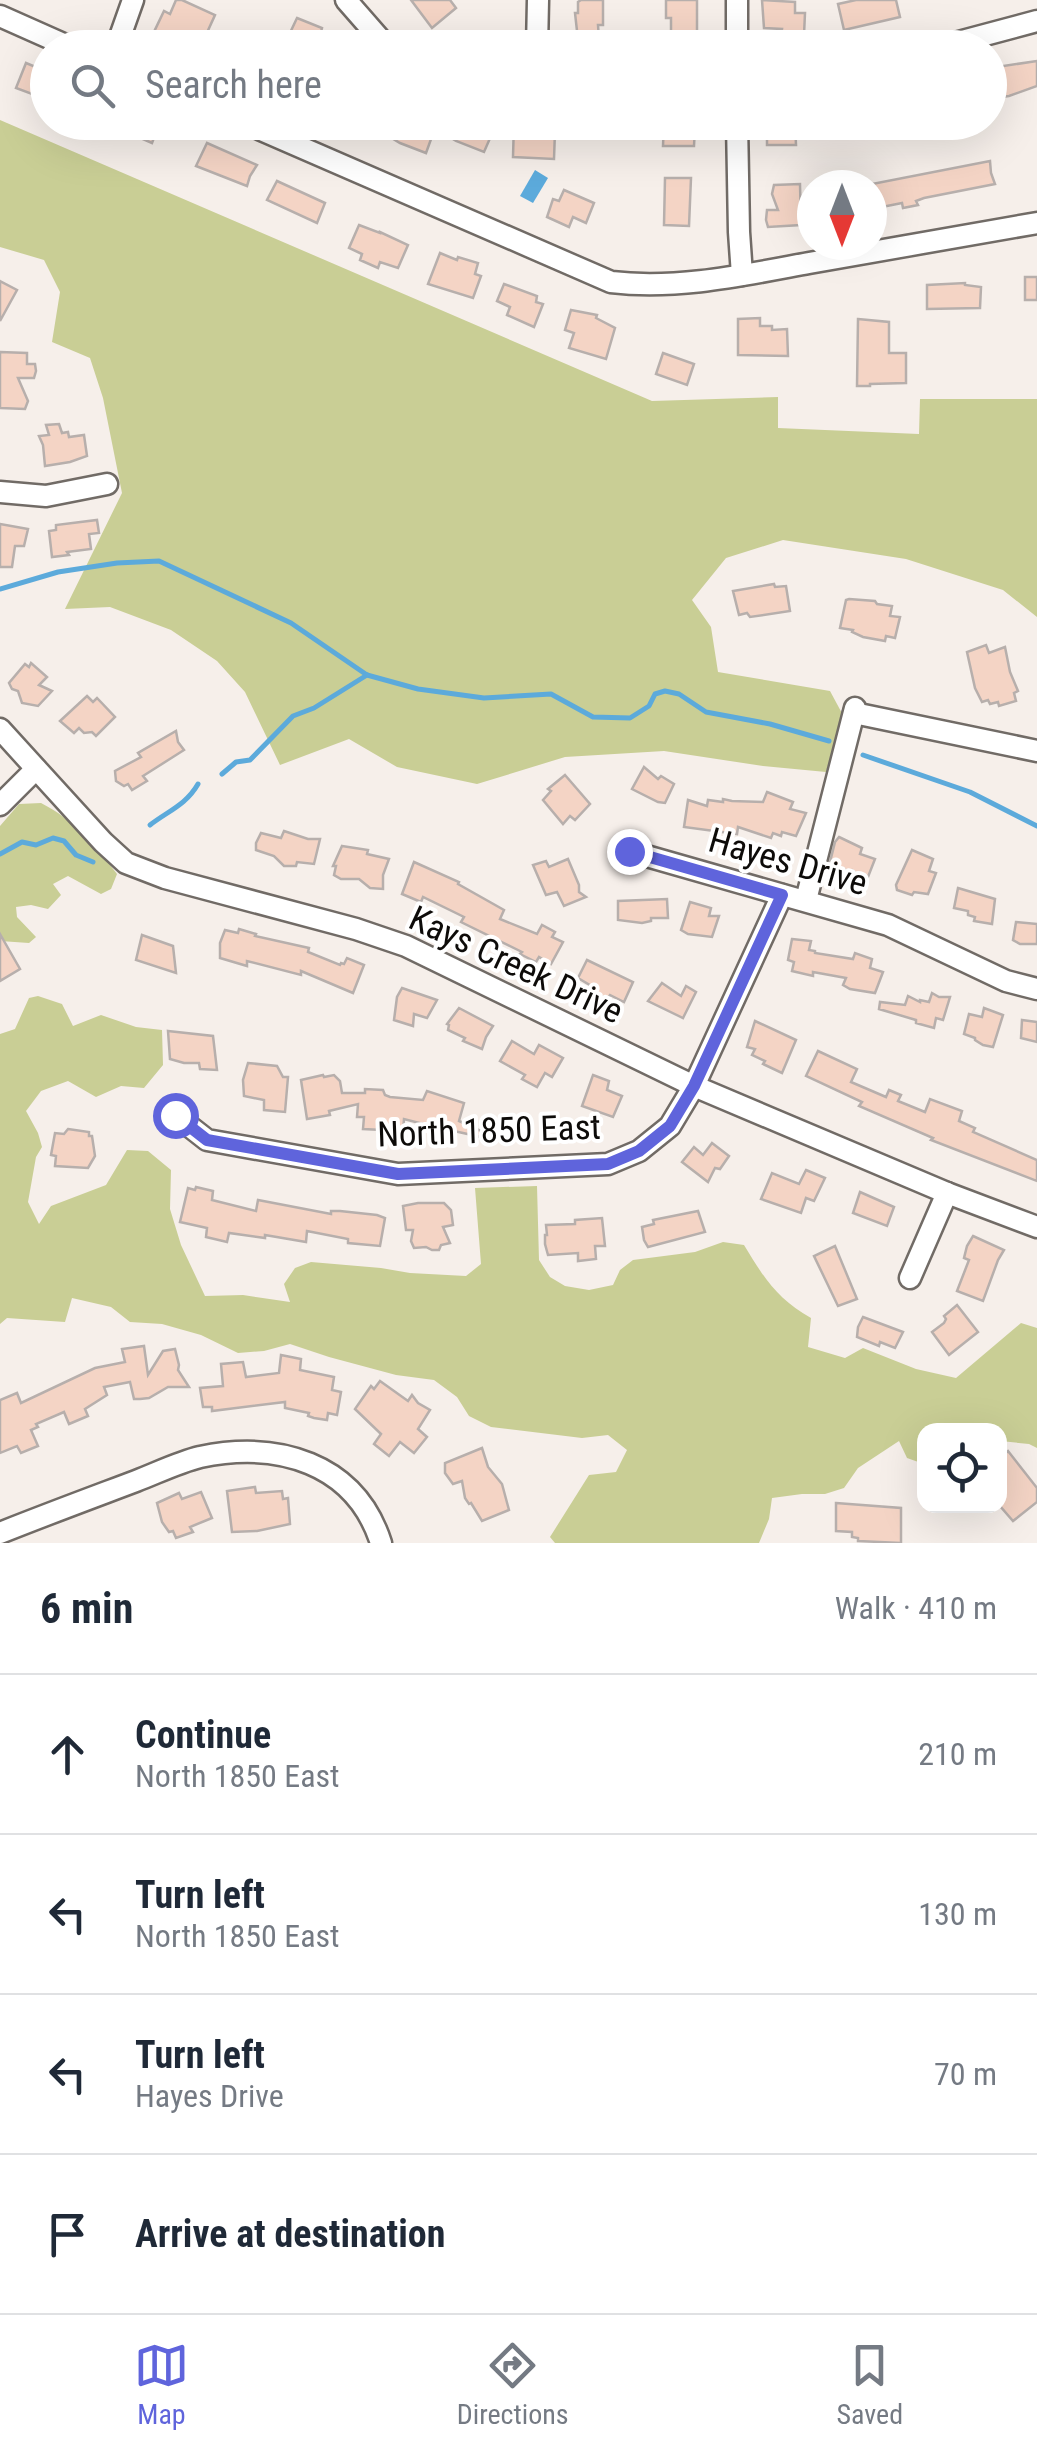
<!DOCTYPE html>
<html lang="en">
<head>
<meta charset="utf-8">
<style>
  body { margin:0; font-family:"Roboto Condensed",sans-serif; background:#f2f2f3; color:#1f2937 }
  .controls { position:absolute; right:30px; bottom:30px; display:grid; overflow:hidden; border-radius:20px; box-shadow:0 10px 40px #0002 }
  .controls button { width:90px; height:90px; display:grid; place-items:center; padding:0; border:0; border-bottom:2px solid #e0e1e3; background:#fff; color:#1f2937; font:50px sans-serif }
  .compass { position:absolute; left:797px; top:170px; width:90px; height:90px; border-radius:50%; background:#fff; box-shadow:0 10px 40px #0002; rotate:180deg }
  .stop { position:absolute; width:30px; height:30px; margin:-22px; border:8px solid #5f64dc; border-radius:50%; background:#fff }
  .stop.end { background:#5f64dc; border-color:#fff; box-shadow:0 2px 10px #0008 }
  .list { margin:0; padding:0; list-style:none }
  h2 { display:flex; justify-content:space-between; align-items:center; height:130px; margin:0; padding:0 40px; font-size:42px }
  h2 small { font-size:32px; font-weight:400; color:#747a83 }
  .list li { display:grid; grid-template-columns:65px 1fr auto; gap:30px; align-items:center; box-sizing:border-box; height:160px; padding:0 40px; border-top:2px solid #e0e1e3 }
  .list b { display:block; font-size:38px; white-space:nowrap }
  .list p { margin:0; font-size:32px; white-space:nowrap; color:#747a83 }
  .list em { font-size:32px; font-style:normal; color:#747a83 }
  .icon { flex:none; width:55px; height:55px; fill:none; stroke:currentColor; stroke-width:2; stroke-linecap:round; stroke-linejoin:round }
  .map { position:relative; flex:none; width:1037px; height:1543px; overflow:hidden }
  .search { position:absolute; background:#fff; box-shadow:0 10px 40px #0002; left:30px; right:30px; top:30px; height:110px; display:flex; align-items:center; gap:25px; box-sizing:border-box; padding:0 35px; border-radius:55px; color:#747a83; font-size:38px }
  .sheet { height:770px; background:#fff }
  nav { display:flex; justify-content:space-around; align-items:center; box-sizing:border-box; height:140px; border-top:2px solid #e0e1e3; background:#fff; font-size:28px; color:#747a83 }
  nav a { display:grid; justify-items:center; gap:5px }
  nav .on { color:#5f64dc }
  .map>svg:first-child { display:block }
  .green { fill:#c9ce95 }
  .water { fill:#5caadb }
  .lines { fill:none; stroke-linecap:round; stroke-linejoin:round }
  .stream { stroke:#5caadb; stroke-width:5 }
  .building { fill:#f4d4c5; stroke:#b7afac; stroke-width:2.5 }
  .minor-casing { stroke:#716b66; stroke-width:25 }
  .minor { stroke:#fff; stroke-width:20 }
  .route { stroke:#5f64dc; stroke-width:12 }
  .labels { text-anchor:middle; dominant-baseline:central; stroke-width:8; stroke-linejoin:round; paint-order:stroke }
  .street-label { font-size:35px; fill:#0d0b09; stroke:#fff }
</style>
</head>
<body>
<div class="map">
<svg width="1037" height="1543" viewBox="0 0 1037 1543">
  <rect width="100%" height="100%" fill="#f6efea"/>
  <g class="green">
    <path d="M0,120l652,281 126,-4v31l141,6 1,-35h117v218l-34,-27 -97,-31 -123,-19 -57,18 -34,42 19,27 7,45 112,19 14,26 -18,55 -63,-6 -99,-15 -99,6 -88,27 -80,-17 -48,-28 -69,26 -35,-73 -28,-31 -46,-31 -61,-23 -45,2 57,-116 -19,-95 -13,-40 -38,-16 8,-50 -16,-32 -44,-13z"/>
    <path d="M41,803c32,16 55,43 76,71l-6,15 -10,5 -33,-18 -15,8 8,11 -13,14 -17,-4 -15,2 1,10 19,20 -7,6 -29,-2v-115l19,-22z"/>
    <path d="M38,996l24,8 11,22 28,-11 35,12 26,3 1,35 -19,23 -23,-2 -25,11 -28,-16 -27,10 -15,20 12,22 4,14 -6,10 -8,45 11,22 12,-18 55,-21 21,-35 21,1 23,19 -1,39 11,36 24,51 38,-1 47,7 -6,-18 11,-16 16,-6 70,6 29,5 56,3 15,-12 -6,-76 62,-2 2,74 11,17 15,9 24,4 24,-5 7,-15 13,-10 62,-8 28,-10 21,3c20,33 33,54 67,73l-3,29 37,11 18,-10 53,21 40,9 65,-55 16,5v120l-8,-4 -29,-3v-11h-76v34l-17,-6 -8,-17 -41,27 -14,20 -19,6h-23l-30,4 -3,21 -10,24h-204l-5,-6 39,-62 27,-3 11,-22 -19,-15 -26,3 -91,-11 -22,-11 -12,-19 -23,-17 -38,-5 -67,-18 -39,-13 -26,7 -26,2 -37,-18 -39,-11 -32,-2 -19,-15 -39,-9 -7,24 -58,-4 -7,6v-290l15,-5 14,-31z"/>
  </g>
  <path class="water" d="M535,170l13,8 -15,25 -13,-7z"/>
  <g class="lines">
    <g class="stream">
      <path d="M0,589l58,-17 59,-9 42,-2 132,62 76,52 51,14 66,9 67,-4 42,23 37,1 19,-12 6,-12 10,-3 14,3 27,18 64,12 59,17"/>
      <path d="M863,755l107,37 67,34"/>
      <path d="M222,774l14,-12 14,-2 43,-44 21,-8 53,-33"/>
      <path d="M150,825c18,-14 36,-20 48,-41"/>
      <path d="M0,854l22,-12 14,3 17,-7 11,3 12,14 17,7"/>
    </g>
  </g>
  <g class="building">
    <path d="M176,0h6l33,15 -15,33h-17l-30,-14 11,-23 6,3z"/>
    <path d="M411,0h39l6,8 -24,20z"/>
    <path d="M581,0h22v25h-5l1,14 -21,1 -3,-27h3v-11z"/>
    <path d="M666,0h31v35l-26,1v-18h-5z"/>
    <path d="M762,0l33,2v11h10l-1,22h-23l1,-6 -18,-1z"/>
    <path d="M856,0h40l4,17 -56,13 -6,-26z"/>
    <path d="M297,18l25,10 -1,4 6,3 -7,13h-24l1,-9 -8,-4z"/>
    <path d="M1037,61v25l-28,10 -15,2 -4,-16v-14z"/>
    <path d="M26,63l22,9v23l-14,-6 -2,5 -16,-6z"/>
    <path d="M104,122h56l-8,21z"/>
    <path d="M396,122h83l15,7 -10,23 -28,-11 -21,-13 -9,25 -26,-10 -10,-6z"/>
    <path d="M514,122l22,2 1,3 18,4 -1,28 -41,-2z"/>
    <path d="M630,122l-1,16h-35v-15z"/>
    <path d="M664,122h23v5h8l-1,19h-31z"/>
    <path d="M769,122h26l1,23h-29v-17h2z"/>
    <path d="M207,143l50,22 -7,11 -3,10 -51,-20z"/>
    <path d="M990,161l1,12 4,11 -71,14 -8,3 2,4 -15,3 -1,-5 -30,6v-25z"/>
    <path d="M665,178h26l-2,48 -25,-1z"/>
    <path d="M277,181l48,22 -8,20 -50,-23z"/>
    <path d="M800,184l1,41 -33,2 -2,-7 1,-10h11l-6,-16 2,-9z"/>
    <path d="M564,190l30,13 -8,20 -13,-6 -4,10 -22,-10 6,-18 6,2z"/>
    <path d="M359,225l21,8v-1l28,13 -10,23 -18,-6 -2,6 -18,-8 2,-6 -13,-6z"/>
    <path d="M440,253l17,7 1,-3 20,6 -3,11 6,2 -8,22 -45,-14z"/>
    <rect x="1025" y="277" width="12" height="23"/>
    <path d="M0,281l17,9 -17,31z"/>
    <path d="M965,283v2l16,2 -1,21 -53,1v-24z"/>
    <path d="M504,284l33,12 -1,6 7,2 -9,23 -27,-12 3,-8 -13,-6z"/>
    <path d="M571,310l26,5 -1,3 19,10 -9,31 -37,-11 5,-15 -9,-3z"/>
    <path d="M760,318v8h12v4l15,-1 1,27 -50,-1v-36z"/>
    <path d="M858,319l31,3v31h17v30l-36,1v2h-13z"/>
    <path d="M0,352l27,1v11h8l1,7 -2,7h-16l10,23 -3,8 -25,-1z"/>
    <path d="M663,353l31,11 -7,21 -31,-11z"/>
    <path d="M59,424l3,9 6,-1 1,5 15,-2 3,21 -17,6 -25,4 -2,-21 -4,-9 10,-1 -3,-10z"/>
    <path d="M97,520l2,13 -10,1 2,15 -24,3 2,3 -17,2 -3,-26 7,-1v-5z"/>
    <path d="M0,524l28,5 -4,17h-9l-3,21h-12z"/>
    <path d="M774,584l1,3 11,-1 4,25 -40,6 -3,-4 -8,2 -6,-24z"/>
    <path d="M849,599l26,2 2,3 15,2 -2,10 10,1 -5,21 -9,-2 -1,5 -22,-4 -11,-5 1,-2 -13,-2 6,-28z"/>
    <path d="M986,645l3,8 16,-6 5,25 8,19 -4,2 2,8 -17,5 -1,-4 -8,2 -2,-4 -6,2 -7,-14 -8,-36z"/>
    <path d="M31,663l16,14 -8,8 13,6 -14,15 -16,-3 -4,-12 -6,-2 -3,-6 16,-19 4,3z"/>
    <path d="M87,696l6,6 4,-4 18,19 -19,19 -4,-4 -8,1 -5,-5 -5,5 -14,-12z"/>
    <path d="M176,731l2,11 6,8 -41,26 4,5 -15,9 -4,-6 -4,2 -8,-5 -1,-10 26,-14 -3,-4z"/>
    <path d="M644,767l14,12 3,-3 13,8 -9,19 -7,-1 -26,-13z"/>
    <path d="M565,775l25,29 -15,16 -5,-4 -7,8 -20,-24 8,-9 -3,-2z"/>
    <path d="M767,792l26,10 -3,7 16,4 -10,23 -14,-4 -1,4 -8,-3 -2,5 -33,-11 -1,7 -53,-7 4,-27 19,6 1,-6 15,2v-3l9,2 31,1z"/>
    <path d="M284,831l24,8h12l-6,25 -17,-2 -1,4h-12l-10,-10 -18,-6v-7l5,-10 20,5z"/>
    <path d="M839,837l23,11 -2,6 15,5 -7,18 -9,-1 -7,-6 -4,1 -18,-9 5,-20z"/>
    <path d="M342,846l26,4 -1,4 22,5 -6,16v14l-13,-1 -11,-9h-18l-7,-4 2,-9h-3z"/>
    <path d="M912,850l21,9 -4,12 7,2 -8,21 -14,-2 -2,3 -15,-5 -1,-5z"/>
    <path d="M568,859l11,26v7l7,5 -22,9 -7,-14 -11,3 -13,-30 13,-4 3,6z"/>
    <path d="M414,862l45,20 -1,2 46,26 -4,9 37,15 5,-9 13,7 -3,5 11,5 -12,22 -12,-7 -3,5 -16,-8 2,-2 -61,-30 3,-5 -41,-20 -2,5 -19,-8z"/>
    <path d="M958,888l37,11 -3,25 -18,-3 1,-4 -7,-2v-4l-14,-3z"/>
    <path d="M667,899l1,19h-17v3l-9,2 -24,-3v-19z"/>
    <path d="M690,902l21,6 -2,8h10l-7,21 -24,-3 -7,-4z"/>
    <path d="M1016,922l21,2v20h-17l-7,-4z"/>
    <path d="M239,929l17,5 -1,2 54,12 -1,4 32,13 1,-2 3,1 3,-6 17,7 -11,28 -52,-22v4l-54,-14v5l-27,-8v-15l5,-13 13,3z"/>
    <path d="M0,934l20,35 -20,12z"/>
    <path d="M142,935l31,11 3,27 -40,-13z"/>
    <path d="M792,939l19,2 -2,9 6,1v2l38,6 2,-6 17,6 -2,9 13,4 -8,21 -25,-4 -7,-4 3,-7 -33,-6v4l-21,-5 2,-9 -6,-2z"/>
    <path d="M587,960l46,22 -9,20 -14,-7 -2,3 -10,-2 -7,-6 2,-3 -15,-9z"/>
    <path d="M662,983l19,13 5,-10 10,6 -13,26 -35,-17z"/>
    <path d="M402,988l35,12 -10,18 -13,-4 -1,12 -19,-6 3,-23z"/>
    <path d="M932,993l7,4h11l-7,23 -7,-2 -2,10 -18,-5v-3l-37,-11 1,-7 25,3 3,-9 12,6v-2l9,2z"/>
    <path d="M459,1008l34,18 -7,11 -4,12 -19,-8 2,-3 -17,-8 1,-5 -2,-1z"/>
    <path d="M984,1008l19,7 -10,32 -10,-2 -8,-5v-2l-11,-4 5,-20 13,3z"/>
    <path d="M1022,1020l15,2v20l-16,-4z"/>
    <path d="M755,1021l41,19 -14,33 -19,-9 2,-3 -13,-6 3,-6 -8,-2z"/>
    <path d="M168,1031l45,5 4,34 -17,-1 -1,-6h-15l-14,-4z"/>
    <path d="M512,1041l22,13 5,-9 24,13 -11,19 -7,-4 -8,14 -15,-8 3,-4 -25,-14z"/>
    <path d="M818,1051l39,18 -6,13 35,15 3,-7 12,5 -3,6 27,11 5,-13 32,12 -3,10 16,7 -2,4 64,28v21l-106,-41 2,-2 -74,-32 3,-4 -56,-26z"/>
    <path d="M248,1063l29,3 6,11h5l-3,35 -21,-2v-10l-20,-4 -1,-16z"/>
    <path d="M323,1075l1,2 10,-2 6,6 2,12h23v-4l18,1 2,5 5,2 33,3 4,-9 37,12 -5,18 24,11 -2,5 -27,-6h-5l-1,4 -18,-5 1,-4 -27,-7 -1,12 -40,-2 1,-12h-7l1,-13 -29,7 1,4 -23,4 -6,-39z"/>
    <path d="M593,1075l16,6 -2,9 15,6 -9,21 -31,-11z"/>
    <path d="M68,1129l21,3v4h3l3,20 -7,12 -33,-2 1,-10 -5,-1 4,-22 9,1z"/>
    <path d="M712,1143l17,13 -9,13 -5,-1 -7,14 -26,-20 12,-15 9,8z"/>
    <path d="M806,1170l19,8 -11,23 -8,-3 -5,15 -40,-14 11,-26 27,11z"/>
    <path d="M196,1187l17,4 -1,9 44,11 2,-11 73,14v-3h9l37,4 8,3 -5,28 -32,-3v-4l-41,-8 -1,11 -41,-7v3l-36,-5 -2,9 -21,-5 1,-9 -27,-6 8,-34 7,2z"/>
    <path d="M860,1192l34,15 -7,19 -34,-13z"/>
    <path d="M418,1203h26l7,7 2,15 -10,2 7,16 -9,2 -2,5h-7l-6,-3 -12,1 -3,-7 2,-11h-7l-3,-24z"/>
    <path d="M698,1211l7,21 -57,15 -4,-7 -2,-13 12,-3 -1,-4z"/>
    <path d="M602,1218l3,28h-10l1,13 -18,2v-8l-30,2 -3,-11v-9h2l-1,-10 29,-1v-4z"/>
    <path d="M973,1236l31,14 -6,10 -15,41 -26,-10 12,-31 -5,-2 3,-12z"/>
    <path d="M835,1246l22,53 -19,7 -24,-50z"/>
    <path d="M957,1305l21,27 -29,23 -17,-23 12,-9 2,-4 -2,-3z"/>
    <path d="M863,1317l40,15 -8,16 -15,-6 -1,4 -22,-9 1,-10z"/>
    <path d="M144,1346l4,29 15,-24 12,-2 4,16 -1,5 11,17h-21l-19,11 -9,1h-6l-4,-17 -26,5 3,8 -22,14 3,7 -19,8 -5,-12 -28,12 2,3 -7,3 7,16 -17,7 -4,-7 -17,7v-53l17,-7 4,10 74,-35 30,-6 -3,-13z"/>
    <path d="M281,1355l20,4 -1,11 34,7 -2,13 9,2 -4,23 -9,-2 -1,7 -13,-2 -6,-2 1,-3 -24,-5v-6l-73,9v-4h-9l-3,-19 23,-2 -2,-22 22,-2 3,15 33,-4z"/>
    <path d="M380,1381l28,20 4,-6 6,8 12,7 -12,19 9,8 -13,16 -14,-11 -11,14 -15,-12 7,-10 -26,-25 16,-23 3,3z"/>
    <path d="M482,1448l6,19 14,17 7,26 -27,11 -11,-18 -2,1 -4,-6 -3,-17 -9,3 -8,-11v-10z"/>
    <path d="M1008,1451l29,37v14l-24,19 -13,-15v-48z"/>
    <path d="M255,1487l1,6 26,-2 1,8 5,-1 2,26 -33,7 -25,1 -5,-41z"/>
    <path d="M201,1492l11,26 -22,9 3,5 -17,6 -3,-7 -4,1 -7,-10 -5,-19 22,-10 3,6z"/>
    <path d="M836,1503l65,5v35l-43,-2v-3l-6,-1v-5l-16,-1z"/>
  </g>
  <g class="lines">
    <g class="minor-casing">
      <g id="minor">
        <path d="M346,0l42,48"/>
        <path d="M0,16l72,32"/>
        <path d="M116,48l17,-48"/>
        <path d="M537,48l1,-48"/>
        <path d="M737,48v-48"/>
        <path d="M936,48l101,-27"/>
        <path d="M243,122l368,160c66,8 133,-7 198,-19 76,-13 152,-27 228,-40"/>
        <path d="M737,122l2,110 3,43"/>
        <path d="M0,492l46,4 61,-12"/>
        <path d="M854,713l183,38"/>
        <path d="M0,729l103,113 23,21 39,15 191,51 50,17 288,140 253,107 90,34"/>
        <path d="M0,805l36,-36"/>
        <path d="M629,851l259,74 118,56 31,8"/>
        <path d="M806,900l49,-192"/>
        <path d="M175,1115l32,25 191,34 210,-10 31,-13 31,-25 24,-40 88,-191"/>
        <path d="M910,1278l37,-85"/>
        <path d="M0,1533c45,-18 91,-35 136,-52 21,-8 43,-19 64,-24 77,-16 155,5 181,86"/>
      </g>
    </g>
    <use href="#minor" class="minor"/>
  </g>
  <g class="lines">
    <path class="route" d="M175,1115l32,25 191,34 210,-10 31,-13 31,-25 24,-40 88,-191 -153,-44"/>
  </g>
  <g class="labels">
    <g class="street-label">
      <text transform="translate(788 862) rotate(16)">Hayes Drive</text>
      <text transform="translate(516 965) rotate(25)">Kays Creek Drive</text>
      <text transform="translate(489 1131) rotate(-2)">North 1850 East</text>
    </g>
  </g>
</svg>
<div class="controls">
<button><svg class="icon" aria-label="locate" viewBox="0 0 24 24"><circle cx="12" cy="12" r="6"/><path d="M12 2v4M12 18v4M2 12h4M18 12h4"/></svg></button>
</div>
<svg class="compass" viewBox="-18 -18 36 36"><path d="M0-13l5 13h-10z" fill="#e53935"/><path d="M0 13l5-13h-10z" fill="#747a83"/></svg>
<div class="stop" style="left:175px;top:1115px"></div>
<div class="stop end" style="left:629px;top:851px"></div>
<div class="search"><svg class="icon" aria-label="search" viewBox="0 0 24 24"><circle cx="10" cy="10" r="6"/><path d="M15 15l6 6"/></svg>Search here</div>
</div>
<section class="sheet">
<h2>6 min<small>Walk · 410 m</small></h2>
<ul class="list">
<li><svg class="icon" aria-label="ahead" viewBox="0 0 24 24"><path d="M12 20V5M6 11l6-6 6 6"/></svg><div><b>Continue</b><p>North 1850 East</p></div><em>210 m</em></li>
<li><svg class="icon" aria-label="left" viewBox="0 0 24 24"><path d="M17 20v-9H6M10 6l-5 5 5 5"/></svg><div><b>Turn left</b><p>North 1850 East</p></div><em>130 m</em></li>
<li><svg class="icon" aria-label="left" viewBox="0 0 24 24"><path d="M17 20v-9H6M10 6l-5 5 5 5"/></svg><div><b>Turn left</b><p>Hayes Drive</p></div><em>70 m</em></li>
<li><svg class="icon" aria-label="arrive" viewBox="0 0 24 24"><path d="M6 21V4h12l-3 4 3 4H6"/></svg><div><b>Arrive at destination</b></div></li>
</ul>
</section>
<nav>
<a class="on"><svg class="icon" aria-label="map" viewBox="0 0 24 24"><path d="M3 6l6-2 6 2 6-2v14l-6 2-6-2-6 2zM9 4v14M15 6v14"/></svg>Map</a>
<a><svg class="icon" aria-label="directions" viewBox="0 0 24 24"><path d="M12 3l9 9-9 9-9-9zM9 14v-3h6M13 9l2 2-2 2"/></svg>Directions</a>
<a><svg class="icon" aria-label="saved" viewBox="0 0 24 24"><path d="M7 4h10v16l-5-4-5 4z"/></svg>Saved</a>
</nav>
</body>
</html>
